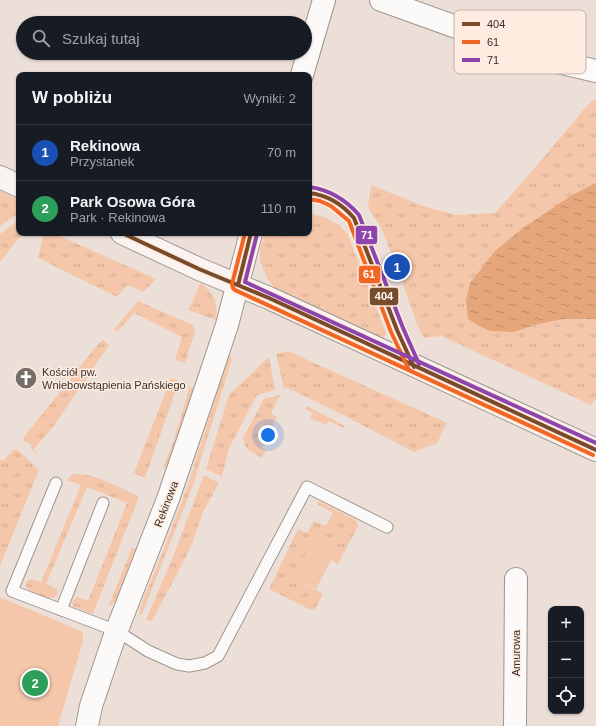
<!DOCTYPE html>
<html lang="pl">
<head>
<meta charset="utf-8">
<style>
  body { margin:0; font-family:Helvetica,sans-serif; background:#20242c; color:#f1f3f6 }
  .controls { position:absolute; right:12px; bottom:12px; display:grid; overflow:hidden; border-radius:8px; box-shadow:0 1px 3px #0004 }
  .controls button { width:36px; height:36px; display:grid; place-items:center; padding:0; border:0; border-bottom:1px solid #363941; background:#171b24; color:#f1f3f6; font:20px sans-serif }
  .you { position:absolute; left:268px; top:435px; width:14px; height:14px; margin:-10px; border:3px solid #fff; border-radius:50%; background:#1a73e8; box-shadow:0 0 0 6px #1a73e833 }
  .badge { display:grid; place-items:center; width:26px; height:26px; border-radius:50%; background:#776d67; color:#fff; font-size:13px; font-weight:700 }
  .pin { position:absolute; translate:-50% -50%; border:2px solid #fff; box-shadow:0 1px 4px #0006 }
  .list { margin:0; padding:0; list-style:none }
  h2 { display:flex; justify-content:space-between; align-items:center; height:52px; margin:0; padding:0 16px; font-size:17px }
  h2 small { font-size:13px; font-weight:400; color:#9ea1a6 }
  .list li { display:grid; grid-template-columns:26px 1fr auto; gap:12px; align-items:center; box-sizing:border-box; height:56px; padding:0 16px; border-top:1px solid #363941 }
  .list b { display:block; font-size:15px; white-space:nowrap }
  .list p { margin:0; font-size:13px; white-space:nowrap; color:#9ea1a6 }
  .list em { font-size:13px; font-style:normal; color:#9ea1a6 }
  .icon { flex:none; width:22px; height:22px; fill:none; stroke:currentColor; stroke-width:2; stroke-linecap:round; stroke-linejoin:round }
  .map { position:relative; flex:none; width:596px; height:726px; overflow:hidden }
  .search { position:absolute; background:#171b24; box-shadow:0 1px 3px #0004; left:16px; top:16px; width:296px; height:44px; display:flex; align-items:center; gap:10px; box-sizing:border-box; padding:0 14px; border-radius:22px; color:#9ea1a6; font-size:15px }
  .panel { position:absolute; background:#171b24; box-shadow:0 1px 3px #0004; left:16px; top:72px; width:296px; height:164px; border-radius:8px }
  .map>svg:first-child { display:block }
  .grass { fill:url(#grass-tufts) }
  .park { fill:#f4c7aa }
  .water { fill:url(#water-ripples) }
  .lines { fill:none; stroke-linecap:round; stroke-linejoin:round }
  .lane-casing { stroke:#9e958f; stroke-width:13 }
  .street-casing { stroke:#9e958f; stroke-width:24 }
  .secondary-casing { stroke:#9e958f; stroke-width:24 }
  .lane { stroke:#fcfaf9; stroke-width:11 }
  .street { stroke:#fcfaf9; stroke-width:22 }
  .secondary { stroke:#f9f4f2; stroke-width:22 }
  .bus-1-casing { stroke:#feece0; stroke-width:7 }
  .bus-2-casing { stroke:#feece0; stroke-width:7 }
  .bus-3-casing { stroke:#feece0; stroke-width:7 }
  .bus-1 { stroke:#7a4b2a; stroke-width:4 }
  .bus-2 { stroke:#f26522; stroke-width:4 }
  .bus-3 { stroke:#8e44ad; stroke-width:4 }
  .labels { text-anchor:middle; dominant-baseline:central; stroke-width:3; stroke-linejoin:round; paint-order:stroke }
  .poi-label { font-size:11px; fill:#382f2a; stroke:#feece0; text-anchor:start }
  .street-label { font-size:11px; fill:#382f2a; stroke:#feece0 }
  .key { fill:#feece0; stroke:#c3b3a9; stroke-width:1 }
  .key-label { font-size:11px; fill:#382f2a }
  .line-badge { stroke:#feece0; stroke-width:1.5 }
  .badge-label { font-size:11px; text-anchor:middle; font-weight:bold; fill:#fff }
</style>
</head>
<body>
<div class="map">
<svg width="596" height="726" viewBox="0 0 596 726">
  <defs>
    <pattern id="grass-tufts" width="24" height="20" patternUnits="userSpaceOnUse"><rect width="24" height="20" fill="#f4c7aa"/><path d="M3 7l-1-3M5 7V3M7 7l1-3M15 17l-1-3M17 17v-4M19 17l1-3" fill="none" stroke="#d2ab92"/></pattern>
    <pattern id="water-ripples" width="26" height="14" patternUnits="userSpaceOnUse"><rect width="26" height="14" fill="#e6a67c"/><path d="M2 4q2-2 4 0t4 0M15 11q2-2 4 0t4 0" fill="none" stroke="#b86"/></pattern>
  </defs>
  <rect width="100%" height="100%" fill="#ecdfd8"/>
  <g class="grass">
    <path d="M592,100h4v299l-5,6 -150,-69 -17,2 -7,-14 -20,-57 -16,-39 -13,-21 3,-22 55,22 30,8 39,-2 32,-36z"/>
    <path d="M0,191l19,9v13l-19,13z"/>
    <path d="M309,214c15,0 31,10 39,21l35,90 3,9 -3,4 -103,-46 -6,-5 -7,-9 -7,-17v-13l5,-15h44z"/>
    <path d="M19,220v13h4l-23,29v-28z"/>
    <path d="M44,233h9l103,46 -12,13 -17,-7 -10,12 -79,-39z"/>
    <path d="M201,283c13,10 17,21 15,37l-28,-10z"/>
    <path d="M138,301l55,24 2,6 -10,32 -10,-3 7,-23 -48,-24 -17,19 -3,-3z"/>
    <path d="M103,340l6,5 -56,82 -19,22 2,4h-1l-4,-5 1,-3 -5,-3h-3v-5l74,-93z"/>
    <path d="M288,351l159,72 -10,20 -23,9 -71,-37 -55,-27 -4,1 -8,-35z"/>
    <path d="M229,355l3,4 -40,129 -50,126 -2,1 -1,-1 1,-6 25,-62 23,-61z"/>
    <path d="M269,357l6,33 -18,5 -28,53 -7,29 -16,-8 22,-71 2,-4z"/>
    <path d="M171,378l8,3 -34,97 -11,-5z"/>
    <path d="M190,386l4,4 -24,80 -7,-3 10,-24z"/>
    <path d="M280,395l-9,18 6,4 -15,31 4,2 -4,8 -16,-10 -3,-10 21,-39z"/>
    <path d="M307,406l38,20 -1,2 -15,-7 -3,4 -16,-7 3,-5 -8,-4z"/>
    <path d="M14,449l4,1 21,20 -39,96v-106h4z"/>
    <path d="M76,474c20,0 45,14 63,23l-46,116h-4l-15,-6 -2,-4 1,-3 4,-3 11,4 39,-98 -40,-16 -41,97 11,5c7,21 -46,0 -27,-10l11,3 40,-97 -14,-5 4,-5z"/>
    <path d="M204,475l15,8 -16,29 -12,35 -39,74 -6,-1 27,-63z"/>
    <path d="M318,501l38,19 2,6 -20,38 -7,-4 3,-11 -1,-2 -36,32 26,15 -8,15 -4,1 -42,-21 29,-60 9,4 7,-12 12,5 7,-13 -16,-9z"/>
    <path d="M132,547l7,3 -21,50 -9,6z"/>
  </g>
  <g class="park">
    <path d="M317,541c6,0 14,3 17,8l-3,11 -15,29 -19,-10 -2,-2 15,-33z"/>
    <path d="M0,597l83,35v9l-25,85h-58z"/>
  </g>
  <path class="water" d="M596,183v136h-33l-29,6 -20,7 -24,-1 -13,-6 -9,-6 -2,-19 4,-17 25,-32 28,-23 49,-33z"/>
  <g class="lines">
    <g class="lane-casing">
      <g id="lane">
        <path d="M309,193c18,1 34,12 45,25l43,112 16,33"/>
        <path d="M56,483l-44,108 105,40 31,20 29,13 12,2 16,-3 13,-7 89,-169 80,40"/>
        <path d="M61,610l42,-107"/>
      </g>
    </g>
    <g class="street-casing">
      <g id="street">
        <path d="M381,0l164,59 51,12"/>
        <path d="M302,75l22,-75"/>
        <path d="M87,726l4,-20 24,-71 53,-136 41,-120 18,-54 24,-92"/>
        <path d="M515,726l1,-147"/>
      </g>
    </g>
    <g class="secondary-casing">
      <g id="secondary">
        <path d="M0,177l19,9"/>
        <path d="M122,233l77,36 70,29 327,152"/>
      </g>
    </g>
    <use href="#lane" class="lane"/>
    <use href="#street" class="street"/>
    <use href="#secondary" class="secondary"/>
    <g class="bus-1-casing">
      <g id="bus-1">
        <path d="M309,193c19,2 33,11 45,25l43,112 17,37"/>
        <path d="M122,233l77,36 70,29 327,152"/>
        <path d="M238,285l13,-52"/>
      </g>
    </g>
    <g class="bus-2-casing">
      <g id="bus-2">
        <path d="M309,199l11,2 11,5 18,15 42,111 18,38"/>
        <path d="M245,233l-13,51 1,4 2,2 358,165"/>
      </g>
    </g>
    <g class="bus-3-casing">
      <g id="bus-3">
        <path d="M310,187c20,3 36,13 49,28l44,113 16,36"/>
        <path d="M257,234l-12,48 351,161"/>
      </g>
    </g>
    <use href="#bus-1" class="bus-1"/>
    <use href="#bus-2" class="bus-2"/>
    <use href="#bus-3" class="bus-3"/>
  </g>
  <defs>
    <g id="church-disc" transform="scale(1.15)"><circle r="9.5" fill="#776d67" stroke="#feece0"/><path d="M-1.2-6h2.4v3.5h3.3v2.4h-3.3V6h-2.4V-.1h-3.3v-2.4h3.3Z" fill="#fff"/></g>
  </defs>
  <g fill-rule="evenodd">
    <use href="#church-disc" x="26" y="378"/>
  </g>
  <g class="labels">
    <g class="poi-label">
      <text x="42" y="372">Kościół pw.<tspan x="42" dy="13">Wniebowstąpienia Pańskiego</tspan></text>
    </g>
    <g class="street-label">
      <text transform="translate(166 504) rotate(-69)">Rekinowa</text>
      <text transform="translate(516 653) rotate(-90)">Amurowa</text>
    </g>
  </g>
  <rect x="454" y="10" width="132" height="64" rx="6" class="key"/>
  <rect x="462" y="22" width="18" height="4" fill="#7a4b2a"/>
  <rect x="462" y="40" width="18" height="4" fill="#f26522"/>
  <rect x="462" y="58" width="18" height="4" fill="#8e44ad"/>
  <g class="key-label">
    <text x="487" y="28">404</text>
    <text x="487" y="46">61</text>
    <text x="487" y="64">71</text>
  </g>
  <g class="line-badge">
    <rect x="355" y="225" width="23" height="20" rx="4" fill="#8e44ad"/>
    <rect x="358" y="265" width="23" height="19" rx="4" fill="#f26522"/>
    <rect x="369" y="287" width="30" height="19" rx="4" fill="#7a4b2a"/>
  </g>
  <g class="badge-label">
    <text x="367" y="239">71</text>
    <text x="369" y="278">61</text>
    <text x="384" y="300">404</text>
  </g>
</svg>
<div class="controls">
<button>+</button>
<button>−</button>
<button><svg class="icon" aria-label="locate" viewBox="0 0 24 24"><circle cx="12" cy="12" r="6"/><path d="M12 2v4M12 18v4M2 12h4M18 12h4"/></svg></button>
</div>
<div class="you"></div>
<div class="pin badge" style="left:397px;top:267px;background:#1a4fb4">1</div>
<div class="pin badge" style="left:35px;top:683px;background:#2e9e5b">2</div>
<div class="search"><svg class="icon" aria-label="search" viewBox="0 0 24 24"><circle cx="10" cy="10" r="6"/><path d="M15 15l6 6"/></svg>Szukaj tutaj</div>
<section class="panel">
<h2>W pobliżu<small>Wyniki: 2</small></h2>
<ul class="list">
<li><span class="badge" style="background:#1a4fb4">1</span><div><b>Rekinowa</b><p>Przystanek</p></div><em>70 m</em></li>
<li><span class="badge" style="background:#2e9e5b">2</span><div><b>Park Osowa Góra</b><p>Park · Rekinowa</p></div><em>110 m</em></li>
</ul>
</section>
</div>
</body>
</html>
